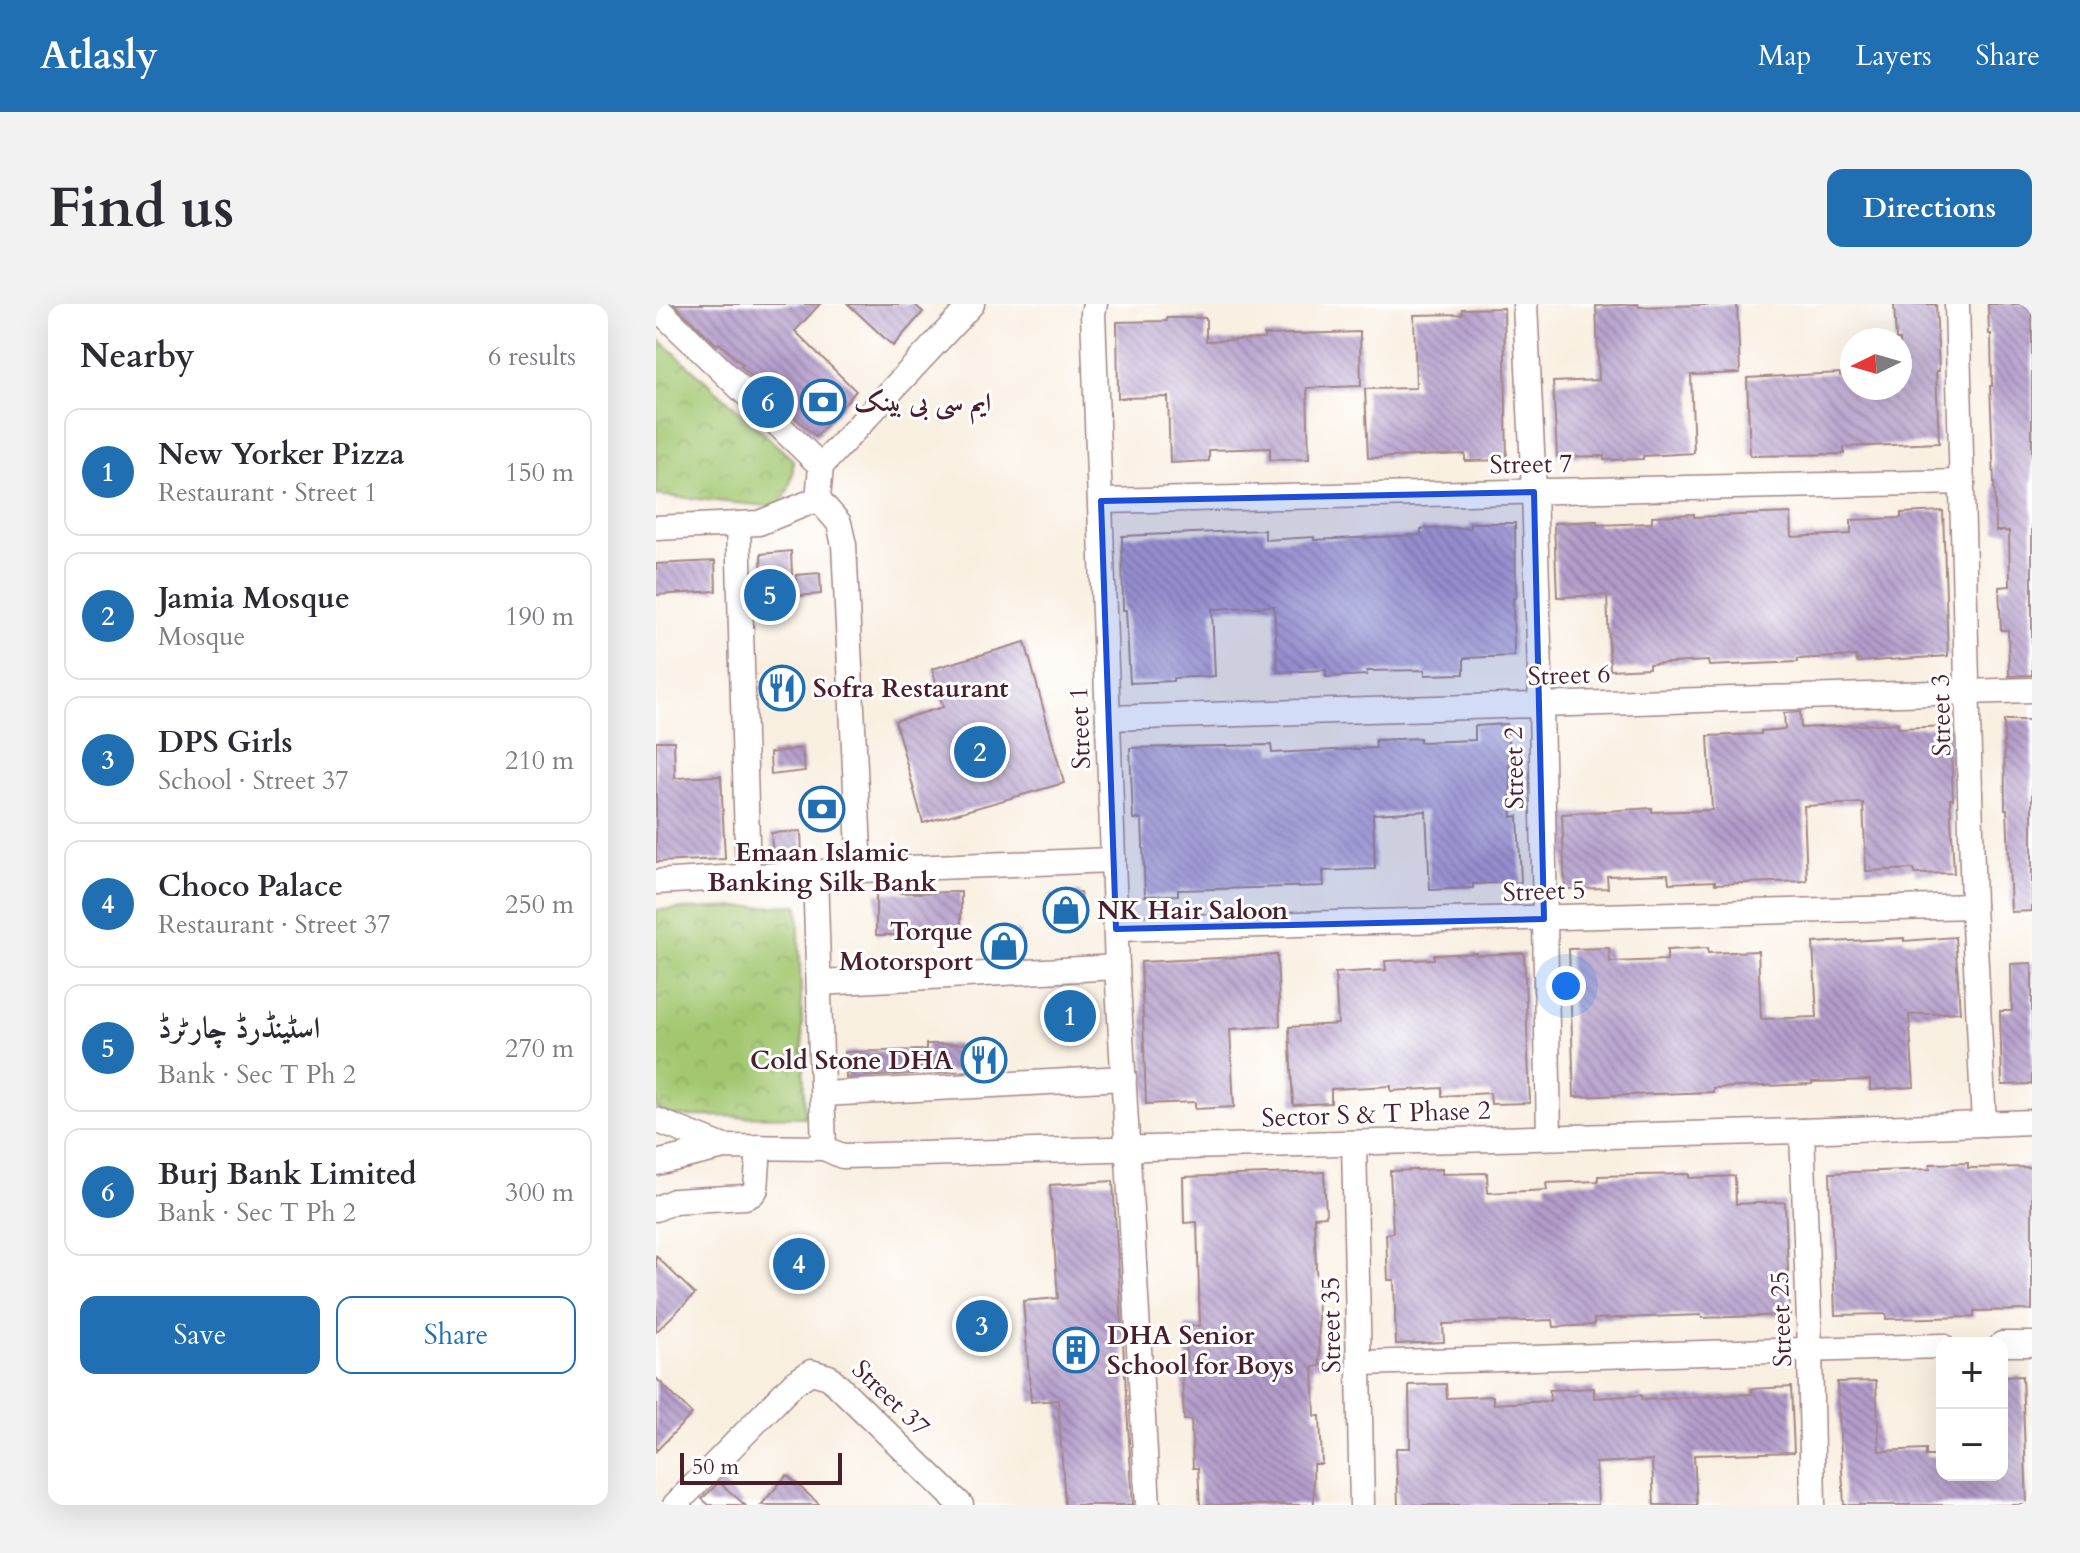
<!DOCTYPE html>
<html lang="en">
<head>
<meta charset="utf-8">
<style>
  body { margin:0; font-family:Cardo,Amiri,serif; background:#f2f2f3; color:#2b2b33 }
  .controls { position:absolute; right:24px; bottom:24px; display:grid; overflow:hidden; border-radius:16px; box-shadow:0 8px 32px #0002 }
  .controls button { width:72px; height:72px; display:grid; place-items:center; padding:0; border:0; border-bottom:2px solid #e1e1e2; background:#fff; color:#2b2b33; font:40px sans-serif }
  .compass { position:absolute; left:1184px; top:24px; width:72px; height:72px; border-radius:50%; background:#fff; box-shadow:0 8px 32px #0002; rotate:265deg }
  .scale { position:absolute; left:24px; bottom:20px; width:162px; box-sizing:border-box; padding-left:8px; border:4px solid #4a1f2b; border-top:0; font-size:22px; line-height:28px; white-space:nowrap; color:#4a1f2b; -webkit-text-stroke:6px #fff; paint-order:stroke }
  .you { position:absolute; left:910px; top:682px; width:28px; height:28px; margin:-20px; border:6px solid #fff; border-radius:50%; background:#1a73e8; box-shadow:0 0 0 12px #1a73e833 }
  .badge { display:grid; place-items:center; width:52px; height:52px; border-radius:50%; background:#1f6fb2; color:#fff; font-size:26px; font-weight:700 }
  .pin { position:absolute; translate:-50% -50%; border:4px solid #fff; box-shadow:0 2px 8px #0006 }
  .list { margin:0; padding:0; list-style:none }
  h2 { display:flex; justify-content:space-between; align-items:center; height:104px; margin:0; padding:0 32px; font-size:34px }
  h2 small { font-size:26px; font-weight:400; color:#7c7c81 }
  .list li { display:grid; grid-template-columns:52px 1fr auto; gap:24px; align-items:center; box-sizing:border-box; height:128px; margin:0 16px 16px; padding:0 16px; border:2px solid #e1e1e2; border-radius:16px }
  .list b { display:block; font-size:30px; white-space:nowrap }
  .list p { margin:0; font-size:26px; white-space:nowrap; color:#7c7c81 }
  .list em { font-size:26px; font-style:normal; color:#7c7c81 }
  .actions { display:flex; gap:16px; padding:24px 32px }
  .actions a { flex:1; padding:18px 0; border:2px solid #1f6fb2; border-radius:16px; text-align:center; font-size:28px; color:#1f6fb2 }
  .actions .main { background:#1f6fb2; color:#fff }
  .map { position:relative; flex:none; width:1376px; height:1201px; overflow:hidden; border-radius:16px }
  header { display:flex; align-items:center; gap:48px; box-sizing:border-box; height:112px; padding:0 40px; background:#1f6fb2; color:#fff }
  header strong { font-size:38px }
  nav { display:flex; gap:44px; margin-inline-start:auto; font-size:28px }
  .intro { display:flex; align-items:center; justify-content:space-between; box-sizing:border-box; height:192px; padding:0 48px }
  h1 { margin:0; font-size:56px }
  .button { padding:20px 36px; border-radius:16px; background:#1f6fb2; color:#fff; font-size:28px; font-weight:700 }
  main { display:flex; gap:48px; padding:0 48px }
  aside { flex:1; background:#fff; border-radius:16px; box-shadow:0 8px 32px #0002 }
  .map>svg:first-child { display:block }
  .park { fill:url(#park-crowns); stroke:#76734e; stroke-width:2 }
  .building { fill:url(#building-back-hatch) }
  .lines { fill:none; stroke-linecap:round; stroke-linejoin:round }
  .minor-casing { stroke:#a28786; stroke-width:27 }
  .minor { stroke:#fff; stroke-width:24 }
  .marked { fill:#1d4ed8; fill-opacity:0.2; stroke:#1d4ed8; stroke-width:6; stroke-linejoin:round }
  .labels { text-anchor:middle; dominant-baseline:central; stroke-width:6; stroke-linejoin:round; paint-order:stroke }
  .poi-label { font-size:26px; font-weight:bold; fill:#4a1f2b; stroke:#fff; text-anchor:start }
  .street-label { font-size:26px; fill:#4a1f2b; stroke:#fff }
</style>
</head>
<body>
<header>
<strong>Atlasly</strong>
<nav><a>Map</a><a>Layers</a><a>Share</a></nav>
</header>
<div class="intro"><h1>Find us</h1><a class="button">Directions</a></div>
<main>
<aside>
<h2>Nearby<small>6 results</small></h2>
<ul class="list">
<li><span class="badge">1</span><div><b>New Yorker Pizza</b><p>Restaurant · Street 1</p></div><em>150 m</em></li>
<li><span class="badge">2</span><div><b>Jamia Mosque</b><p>Mosque</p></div><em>190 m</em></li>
<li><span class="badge">3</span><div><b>DPS Girls</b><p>School · Street 37</p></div><em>210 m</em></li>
<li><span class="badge">4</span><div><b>Choco Palace</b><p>Restaurant · Street 37</p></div><em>250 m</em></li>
<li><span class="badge">5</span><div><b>اسٹینڈرڈ چارٹرڈ</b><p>Bank · Sec T Ph 2</p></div><em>270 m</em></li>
<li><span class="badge">6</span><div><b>Burj Bank Limited</b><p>Bank · Sec T Ph 2</p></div><em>300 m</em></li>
</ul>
<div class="actions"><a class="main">Save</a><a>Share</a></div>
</aside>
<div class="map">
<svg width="1376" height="1201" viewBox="0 0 1376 1201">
  <defs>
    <pattern id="park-crowns" width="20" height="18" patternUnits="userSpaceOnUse" patternTransform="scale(2)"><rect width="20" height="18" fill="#a3c770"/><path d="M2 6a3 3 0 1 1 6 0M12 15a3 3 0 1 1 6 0" fill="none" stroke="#8eaa61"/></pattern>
    <pattern id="building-back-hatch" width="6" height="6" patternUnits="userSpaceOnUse" patternTransform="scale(2)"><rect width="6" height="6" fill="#b39cca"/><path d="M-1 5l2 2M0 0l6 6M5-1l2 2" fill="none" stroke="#947fa4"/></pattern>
  </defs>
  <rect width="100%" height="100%" fill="#fff"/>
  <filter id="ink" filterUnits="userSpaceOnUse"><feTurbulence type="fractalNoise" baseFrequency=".0125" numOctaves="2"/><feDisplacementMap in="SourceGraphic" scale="16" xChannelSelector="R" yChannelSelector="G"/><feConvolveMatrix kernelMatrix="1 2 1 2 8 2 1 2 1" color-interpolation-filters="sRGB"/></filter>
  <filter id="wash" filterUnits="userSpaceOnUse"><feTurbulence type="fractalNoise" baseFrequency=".006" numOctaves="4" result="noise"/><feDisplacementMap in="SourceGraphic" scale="32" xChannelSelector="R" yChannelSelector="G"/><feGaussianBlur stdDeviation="1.8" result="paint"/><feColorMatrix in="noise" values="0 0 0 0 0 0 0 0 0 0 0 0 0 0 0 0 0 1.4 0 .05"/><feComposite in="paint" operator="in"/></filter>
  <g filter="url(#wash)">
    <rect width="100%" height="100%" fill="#f9efe1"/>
    <g class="park">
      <path d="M4,36l133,120c1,16 -4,37 -17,47l-120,-12v-150z"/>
      <path d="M142,601l7,212 -134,-1 -15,-8v-198z"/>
    </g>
    <g id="blocks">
      <g class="building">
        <path d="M18,0h146l-25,27 61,60 -40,46 -75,-70 2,-2 -24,-22 -2,2z"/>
        <path d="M192,0h66l9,8 -30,34z"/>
        <path d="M982,0l1,3 98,-3 3,69 -49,2 3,78 -51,3v3l-39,1v-4l-47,1 -4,-75 46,-2 -3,-74z"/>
        <path d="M1238,0h42l3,67h-3l3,72 -95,4v7l-94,2 -3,-78 93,-5v3h12v12h48v-48h-4z"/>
        <path d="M1332,0h44v371l-23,1 -1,-46h-7l-2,-43 11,-1 -1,-55h-13l-6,-145h2l-1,-52h-2z"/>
        <path d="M848,4l3,152 -42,1v-7l-97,4 -3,-69 51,-1 -2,-73 48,-1v-5z"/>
        <path d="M511,14h39v23l58,-2v-4l96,-3 1,54 -54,2 2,71 -39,1v-12l-61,2v11l-39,2 -2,-66 -50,1 -1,-76 50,-1z"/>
        <path d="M1287,207l5,145 -91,6 -1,-6 -58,3v3l-89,4 -1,-5 -59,3v4l-39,2 -3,-75 -50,2 -3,-74 43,-2v4l55,-2v-7l42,-2v3l97,-4 1,24 59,-3v-14l50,-2v-5z"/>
        <path d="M814,219h45l1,75h-3l1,58 -50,2v16l-39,1v-5l-58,1v4l-41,2v-7l-48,2 -4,-66 -62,3 3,67 -42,2v3l-43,2 -4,-73h-3l-1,-74 143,-6v10l49,-3v3l107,-5v-6l49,-1z"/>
        <path d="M135,247l1,24 -30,3 -1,-24z"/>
        <path d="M59,257l1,30 -60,4v-31z"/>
        <path d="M164,269l1,21 -24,2 -1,-21z"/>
        <path d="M369,338l39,141 -141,40 -28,-102 48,-14 -11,-38z"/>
        <path d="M140,372l2,23 -31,1 -2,-22z"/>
        <path d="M1144,408l1,16 97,-5v5l52,-2 3,73h-3l4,74 -39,1 -1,-5 -48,2 -3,-68 -59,3 3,75 -92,3v-3l-46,2 -1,-9 -61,2 1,12 -43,1 -3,-75 90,-6v4l60,-2 -4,-74 53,-2v-3l24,-2 -1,-16z"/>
        <path d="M1348,416h28v191l-21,1 -4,-103h-2z"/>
        <path d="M851,420l5,93 6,-1 3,66 -48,2v4l-43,2 -4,-79 -53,3 2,55 -52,2 1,15 -146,4v5l-33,1 -3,-77h-9l-3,-71 141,-3 1,8 104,-5 -1,-8 45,-2v4l55,-2v-14z"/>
        <path d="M0,437h18l1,37 46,-2 4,83 -69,3z"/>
        <path d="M146,444l3,23 -34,4 -1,-22z"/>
        <path d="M179,492l1,24 -26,2 -1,-24z"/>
        <path d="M145,527l1,26 -29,1 -2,-25z"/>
        <path d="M245,588v1l60,-1v42l-59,-2v3h-26v-42z"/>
        <path d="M424,588l3,33 -30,2 -3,-32z"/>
        <path d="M363,627l3,26 -33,2 -2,-25z"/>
        <path d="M1299,633l5,75 -51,3 5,72 -44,3v-10l-58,2v2l-99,4v4l-139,5 -5,-148 40,-1 1,14 57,-2v-10l41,-2v5l50,-2 3,68 56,-2 -4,-74 91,-5v3z"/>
        <path d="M820,649l1,2 47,-2 6,150 -39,1 -1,-11 -48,3v-8l-51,3v-5l-60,3v14l-38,2 -4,-78 49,-3 -3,-51 51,-3 -1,-9 49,-2v-4z"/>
        <path d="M621,651l3,71 -50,3 4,78 -39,2v-7l-49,2 -5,-142z"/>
        <path d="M1376,659v121l-30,1 -2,-74h12l-1,-47z"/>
        <path d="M428,693l1,37 -29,2 -2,-38z"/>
        <path d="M270,740h71l1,26 -71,3v-2l-15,3 -66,4 -1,-26 81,-2z"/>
        <path d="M1312,859v5l64,-1v143l-58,1v6l-88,2v-5l-51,1 -5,-142 100,-4v-5z"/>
        <path d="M786,865v5l45,-1 1,20 59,-3 -1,-7 52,-2v-5l91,-2v4l46,-2 1,28 49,-2 5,113 -88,3 -1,-3 -107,4v6l-40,2 -1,-7 -110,4 1,18 -48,2 -2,-64h-6l-2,-46 7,-1 -3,-62z"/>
        <path d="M668,868l2,44 -12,1 6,149 -7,1 2,49h5l2,48h-9l1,41h-114l-2,-37h-5l-2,-48h-7l-2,-48h5l-2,-46h15l-3,-104 -13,1 -1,-46z"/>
        <path d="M457,877l20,324h-68l-7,-105 -27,2 -8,-101 35,-3 -8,-113z"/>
        <path d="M159,944l2,30 -34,2 -2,-30z"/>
        <path d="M0,952l39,38 -39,38z"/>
        <path d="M1366,1072l5,129h-183l-7,-123 39,-1 3,70 47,-2v7h16v19h60v-98z"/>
        <path d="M0,1074l36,36 -36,37z"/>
        <path d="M790,1080l1,14 46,-2v8l57,-3 -1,-11 45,-2v10l47,-3 1,5 110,-6v-5l39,-2 3,65 -100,3 3,50h-43l-2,-45 -56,3 2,42h-200l-2,-57h14l-1,-63z"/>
        <path d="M131,1171l33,30h-59z"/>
        <path d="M63,1178l26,23h-36l-7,-6z"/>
      </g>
    </g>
  </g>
  <g filter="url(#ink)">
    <use href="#blocks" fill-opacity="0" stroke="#a28786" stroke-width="2"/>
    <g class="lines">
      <g class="minor-casing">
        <g id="minor">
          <path d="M439,0l-2,9 24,654 31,538"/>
          <path d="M869,0l9,188 7,212 8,433"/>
          <path d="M1301,0l16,602 11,218"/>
          <path d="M0,3l165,159 -3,33"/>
          <path d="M165,162l151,-162"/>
          <path d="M162,195l21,24 5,22 16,325"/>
          <path d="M445,197l862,-19"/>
          <path d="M82,221l10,351"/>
          <path d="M0,224l103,-5 59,-24"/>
          <path d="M452,414l924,-28"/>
          <path d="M159,569l9,275"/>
          <path d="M0,578l204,-12 252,-10"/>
          <path d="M460,625l857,-23"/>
          <path d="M164,679l297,-16"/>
          <path d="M167,790l301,-16"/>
          <path d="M0,816l68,27"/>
          <path d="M1146,827l8,218 3,156"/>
          <path d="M698,839l8,362"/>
          <path d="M0,859l68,-16 100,1 18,8 960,-25 230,-9"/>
          <path d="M0,905l18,-8 71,-4 7,-3 4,-5 3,-42"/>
          <path d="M1346,1040h30"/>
          <path d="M704,1059l582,-17"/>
          <path d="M19,1201l119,-122 17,-11 18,5 132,128"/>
        </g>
      </g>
      <use href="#minor" class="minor"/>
    </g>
  </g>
  <path class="marked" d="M878,188l10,427 -428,10 -15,-428z"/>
  <defs>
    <g id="bank-ring" transform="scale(2.3)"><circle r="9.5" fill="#fff" stroke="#1f6fb2" stroke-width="1.5"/><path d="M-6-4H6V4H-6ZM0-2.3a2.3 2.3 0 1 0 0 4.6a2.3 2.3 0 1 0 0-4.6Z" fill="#1f6fb2"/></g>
    <g id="restaurant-ring" transform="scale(2.3)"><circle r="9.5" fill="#fff" stroke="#1f6fb2" stroke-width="1.5"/><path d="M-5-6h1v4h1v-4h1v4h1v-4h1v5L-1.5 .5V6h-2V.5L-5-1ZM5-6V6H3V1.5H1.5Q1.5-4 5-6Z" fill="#1f6fb2"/></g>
    <g id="shop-ring" transform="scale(2.3)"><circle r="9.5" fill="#fff" stroke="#1f6fb2" stroke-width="1.5"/><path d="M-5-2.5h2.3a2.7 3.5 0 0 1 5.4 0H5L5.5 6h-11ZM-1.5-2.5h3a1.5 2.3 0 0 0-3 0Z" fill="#1f6fb2"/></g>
    <g id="building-ring" transform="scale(2.3)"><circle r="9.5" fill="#fff" stroke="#1f6fb2" stroke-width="1.5"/><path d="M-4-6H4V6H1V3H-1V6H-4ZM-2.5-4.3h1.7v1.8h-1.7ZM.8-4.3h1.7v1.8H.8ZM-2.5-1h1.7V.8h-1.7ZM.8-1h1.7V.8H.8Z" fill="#1f6fb2"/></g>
  </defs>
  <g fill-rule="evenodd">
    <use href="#bank-ring" x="167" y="98"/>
    <use href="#restaurant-ring" x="126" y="384"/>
    <use href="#bank-ring" x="166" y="505"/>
    <use href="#shop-ring" x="410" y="606"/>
    <use href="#shop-ring" x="348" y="642"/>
    <use href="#restaurant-ring" x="328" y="756"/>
    <use href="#building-ring" x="420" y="1046"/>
  </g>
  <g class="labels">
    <g class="poi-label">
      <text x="198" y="98">ایم سی بی بینک</text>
      <text x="157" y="384">Sofra Restaurant</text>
      <text x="166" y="548" text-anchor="middle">Emaan Islamic<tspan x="166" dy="30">Banking Silk Bank</tspan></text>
      <text x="441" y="606">NK Hair Saloon</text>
      <text x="317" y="627" text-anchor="end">Torque<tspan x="317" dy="30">Motorsport</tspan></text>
      <text x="297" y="756" text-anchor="end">Cold Stone DHA</text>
      <text x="451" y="1031">DHA Senior<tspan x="451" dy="30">School for Boys</tspan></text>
    </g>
    <g class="street-label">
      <text transform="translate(875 160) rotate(-1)">Street 7</text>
      <text transform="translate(913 371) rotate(-2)">Street 6</text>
      <text transform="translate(1285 411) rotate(-91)">Street 3</text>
      <text transform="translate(424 424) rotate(-92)">Street 1</text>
      <text transform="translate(858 464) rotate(-91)">Street 2</text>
      <text transform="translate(888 587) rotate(-2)">Street 5</text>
      <text transform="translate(720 810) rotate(-2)">Sector S &amp; T Phase 2</text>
      <text transform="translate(1125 1015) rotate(-92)">Street 25</text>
      <text transform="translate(675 1021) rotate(-91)">Street 35</text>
      <text transform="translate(235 1094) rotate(44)">Street 37</text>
    </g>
  </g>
</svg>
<div class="controls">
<button>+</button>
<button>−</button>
</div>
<svg class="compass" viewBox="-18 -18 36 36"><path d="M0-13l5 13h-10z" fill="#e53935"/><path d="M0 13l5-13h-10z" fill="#7c7c81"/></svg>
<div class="scale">50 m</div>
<div class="you"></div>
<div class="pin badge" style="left:414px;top:712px">1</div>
<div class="pin badge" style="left:324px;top:448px">2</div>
<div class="pin badge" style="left:326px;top:1022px">3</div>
<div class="pin badge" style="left:143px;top:960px">4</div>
<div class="pin badge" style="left:114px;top:291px">5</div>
<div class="pin badge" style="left:112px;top:98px">6</div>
</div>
</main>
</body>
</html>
